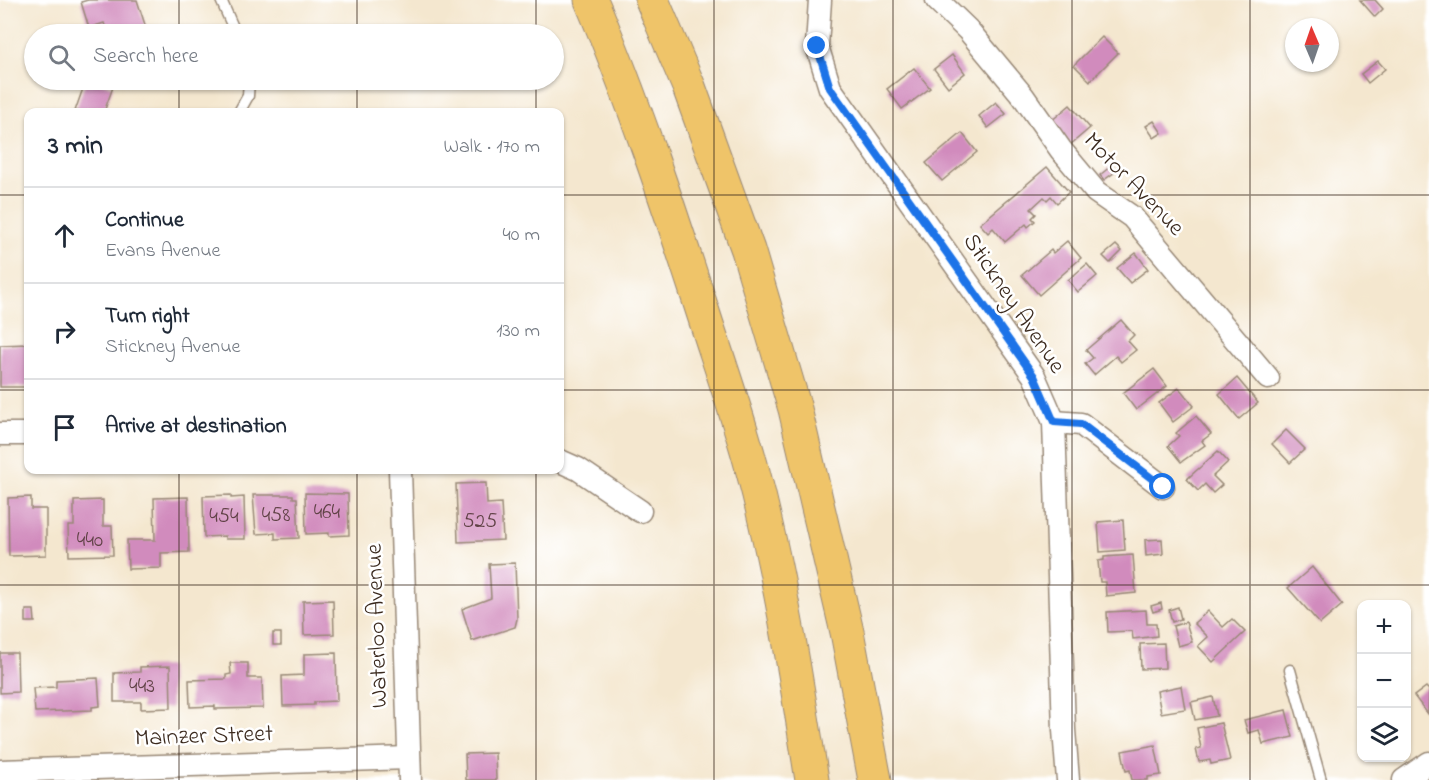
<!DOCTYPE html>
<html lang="en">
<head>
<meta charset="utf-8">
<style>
  body { margin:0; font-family:"Indie Flower",sans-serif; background:#f2f2f3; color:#1f2937 }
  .controls { position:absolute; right:18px; bottom:18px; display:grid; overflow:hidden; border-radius:12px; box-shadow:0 2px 4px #0004 }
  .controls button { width:54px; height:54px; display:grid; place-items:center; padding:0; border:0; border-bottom:2px solid #e0e1e3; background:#fff; color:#1f2937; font:30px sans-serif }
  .compass { position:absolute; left:1285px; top:18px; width:54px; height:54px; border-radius:50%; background:#fff; box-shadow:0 2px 4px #0004; rotate:358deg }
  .stop { position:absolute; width:18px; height:18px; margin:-14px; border:4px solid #1a73e8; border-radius:50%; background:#fff }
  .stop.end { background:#1a73e8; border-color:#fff; box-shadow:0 2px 6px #0008 }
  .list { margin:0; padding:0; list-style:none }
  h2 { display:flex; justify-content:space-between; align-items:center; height:78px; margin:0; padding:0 24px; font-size:26px }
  h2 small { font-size:20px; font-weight:400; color:#747a83 }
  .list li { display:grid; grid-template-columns:39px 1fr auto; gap:18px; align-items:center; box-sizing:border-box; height:96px; padding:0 24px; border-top:2px solid #e0e1e3 }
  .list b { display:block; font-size:22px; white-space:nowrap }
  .list p { margin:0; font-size:20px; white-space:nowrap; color:#747a83 }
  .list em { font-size:20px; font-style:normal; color:#747a83 }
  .icon { flex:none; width:33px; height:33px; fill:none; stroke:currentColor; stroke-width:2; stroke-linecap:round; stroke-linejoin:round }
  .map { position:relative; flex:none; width:1429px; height:780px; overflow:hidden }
  .search { position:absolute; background:#fff; box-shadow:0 2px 4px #0004; left:24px; top:24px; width:540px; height:66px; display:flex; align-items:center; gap:15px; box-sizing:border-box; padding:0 21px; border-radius:33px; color:#747a83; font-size:22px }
  .panel { position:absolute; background:#fff; box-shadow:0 2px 4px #0004; left:24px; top:108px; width:540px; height:366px; border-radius:12px }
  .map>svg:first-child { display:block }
  .building { fill:#d18bbd }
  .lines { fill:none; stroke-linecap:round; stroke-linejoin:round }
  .lane-casing { stroke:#988876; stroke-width:13 }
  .street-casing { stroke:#988876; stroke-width:25 }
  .highway-casing { stroke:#988876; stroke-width:35 }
  .lane { stroke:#fff; stroke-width:10 }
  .street { stroke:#fff; stroke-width:22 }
  .highway { stroke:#efc469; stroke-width:33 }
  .route { stroke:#1a73e8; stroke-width:8 }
  .grid { fill:none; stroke:#3b2a1e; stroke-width:1.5; stroke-opacity:0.55 }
  .labels { text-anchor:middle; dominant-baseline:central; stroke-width:5; stroke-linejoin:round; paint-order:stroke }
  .number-label { font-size:21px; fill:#604246 }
  .street-label { font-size:24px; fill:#3b2a1e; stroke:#fff }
</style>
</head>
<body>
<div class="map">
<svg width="1429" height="780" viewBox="0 0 1429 780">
  <rect width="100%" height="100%" fill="#fff"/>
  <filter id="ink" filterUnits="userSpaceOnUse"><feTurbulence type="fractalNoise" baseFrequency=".0167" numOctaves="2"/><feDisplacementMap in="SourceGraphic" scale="12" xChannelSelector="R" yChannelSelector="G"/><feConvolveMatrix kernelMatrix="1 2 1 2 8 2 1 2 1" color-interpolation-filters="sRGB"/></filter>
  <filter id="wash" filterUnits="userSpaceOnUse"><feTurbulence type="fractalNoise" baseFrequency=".008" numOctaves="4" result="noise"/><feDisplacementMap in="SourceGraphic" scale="24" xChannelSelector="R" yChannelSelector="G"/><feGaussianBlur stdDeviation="1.35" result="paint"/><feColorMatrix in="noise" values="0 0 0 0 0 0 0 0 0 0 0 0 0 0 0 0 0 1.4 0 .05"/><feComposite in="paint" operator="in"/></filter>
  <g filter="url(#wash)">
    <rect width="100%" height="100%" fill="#f4e7cf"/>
    <g id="blocks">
      <g class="building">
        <path d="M88,0h49l11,34h-40l-4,-11 -15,5 -8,-26z"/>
        <path d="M1360,0h15l8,9 -8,8z"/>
        <path d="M1102,37l16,16 -28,28 -16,-16z"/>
        <path d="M952,55l13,18 -17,14 -14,-18z"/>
        <path d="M1378,61l7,8 -17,14 -7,-9z"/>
        <path d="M914,68l16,20 -28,21 -15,-20z"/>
        <path d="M86,80h6l21,7 -9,25 -29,-1z"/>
        <path d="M996,102l10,12 -18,14 -9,-12z"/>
        <path d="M1070,105l20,23 -20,17 -20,-23z"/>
        <path d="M1154,121l8,12 -8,5 -8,-12z"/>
        <path d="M962,133l15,19 -35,29 -16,-18z"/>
        <path d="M1111,166l4,6 -11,8 -4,-5z"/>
        <path d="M1047,167l22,25 -12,11 -6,-7 -4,4 -3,-3 -13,12 5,5 -4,4 3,3 -7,6 -2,-3 -21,18 -12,-14 -5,5 -8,-9z"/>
        <path d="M1067,241l14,17 -42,37 -17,-20 29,-25 2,3z"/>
        <path d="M1116,245l6,6 -12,12 -7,-7z"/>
        <path d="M1136,253l12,16 -18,14 -13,-15z"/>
        <path d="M1087,264l10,12 -19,16 -10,-12z"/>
        <path d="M1121,320l13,15 -6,6 8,9 -15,12 -5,-6 -22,19 -9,-11 8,-6 -7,-8z"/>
        <path d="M28,344v43h-28v-42z"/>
        <path d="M1154,369l13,17 -31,24 -13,-17z"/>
        <path d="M1237,378l21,25 -19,16 -20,-25z"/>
        <path d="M1179,388l15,18 -21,16 -14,-19z"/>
        <path d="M1196,416l15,18 -9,7 3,4 -24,17 -13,-16 11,-10 -3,-3z"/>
        <path d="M1286,430l19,19 -15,14 -18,-19z"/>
        <path d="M1218,451l10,11 -15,14 9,9 -9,8 -8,-9 -7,7 -11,-12z"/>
        <path d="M486,483l1,21 14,-1 2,37 -45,2 -2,-58z"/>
        <path d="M305,493l43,1 1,41 -20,1v-3l-23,1z"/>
        <path d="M231,495v3l13,-1 1,42h-20v-3l-21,1 -1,-41z"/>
        <path d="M253,495h40v3h4l2,40 -24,1v-6l-19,1z"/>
        <path d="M31,497v12h15v46l-37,1 -1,-58z"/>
        <path d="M188,497l1,55 -28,1v15l-33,1 -1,-29h28l-1,-42z"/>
        <path d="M103,500v26h9l1,29 -44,1 -1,-30h6v-25z"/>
        <path d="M1123,520l2,30 -25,2 -2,-30z"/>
        <path d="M1162,539l1,15 -17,2 -1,-16z"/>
        <path d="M1133,555l3,38 -30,3 -1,-14h-5l-2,-21 6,-1v-3z"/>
        <path d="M515,563l2,56 -2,8 -43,14 -10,-32 29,-11 -2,-34z"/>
        <path d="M1312,567l30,38 -22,19 -32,-36z"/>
        <path d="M333,600l1,34 -30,1 -1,-34z"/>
        <path d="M1161,603l1,6 -9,3 -2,-6z"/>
        <path d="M1178,607l3,12 -9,3 -3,-12z"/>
        <path d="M26,610h8l1,12h-9z"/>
        <path d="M1146,610l1,14h9l1,12 -24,3 -1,-8 -24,1 -1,-20z"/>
        <path d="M1208,611l15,16 9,-8 13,13 -32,30 -15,-16 10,-9 -14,-14z"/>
        <path d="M1186,622l6,20 -14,4 -5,-20z"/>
        <rect x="273" y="633" width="8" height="12"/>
        <path d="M1164,643l1,25 -24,1 -1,-25z"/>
        <path d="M0,653h17l1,39 -18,1z"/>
        <path d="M336,653l1,48 -23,1v3l-31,1 -1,-30 22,-1v-21z"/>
        <path d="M230,663h18v15h14l1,30 -48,1v-3l-25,1 -1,-27 37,-1v-4l5,-1z"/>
        <path d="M170,666l1,42 -30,1v-7h-27v-29l26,-1v-5z"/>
        <path d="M98,678l2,28 -8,1v3l-57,2 -2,-24 23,-1v-7z"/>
        <path d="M1181,686l4,23 -24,4 -4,-22z"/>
        <path d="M1426,687l3,3 -1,24 -14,-18z"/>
        <path d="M1213,697l4,19 -22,4 -4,-18z"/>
        <path d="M1286,710l7,27 -30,7 -4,-14 -11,3 -4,-13z"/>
        <path d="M1221,723l9,37 -19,4 -1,-4 -11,2 -3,-13 5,-1 -4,-20z"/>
        <path d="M1155,745l6,30 -13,2v3h-16l-2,-10 -4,1 -4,-20z"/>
        <path d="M495,753l1,27h-30l-1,-26z"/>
      </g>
    </g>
  </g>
  <g filter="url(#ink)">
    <use href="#blocks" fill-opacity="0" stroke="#988876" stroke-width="1.5"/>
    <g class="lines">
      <g class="lane-casing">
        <g id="lane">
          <path d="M221,0l15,34"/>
          <path d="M239,112l9,-16 1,-16"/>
          <path d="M1290,670l31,110"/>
        </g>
      </g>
      <g class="street-casing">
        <g id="street">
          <path d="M820,0l-3,46 13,42 204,288 20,46 10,308 4,50"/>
          <path d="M937,0l31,30 55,66 38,54 35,42 36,25 136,161"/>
          <path d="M1054,422l27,2 82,63"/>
          <path d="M0,434h28"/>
          <path d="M560,461l18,8 62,42"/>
          <path d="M400,470l10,310"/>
          <path d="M0,771l409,-13"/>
          <path d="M1404,780l25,-17"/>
        </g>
      </g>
      <g class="highway-casing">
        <g id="highway">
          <path d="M591,0c42,99 76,201 109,303 22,69 47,138 63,209 21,88 35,179 49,268"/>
          <path d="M652,0l37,87 59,163 47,159 52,223 28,148"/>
        </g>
      </g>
      <use href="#lane" class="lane"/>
      <use href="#street" class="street"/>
      <use href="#highway" class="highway"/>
    </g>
  </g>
  <g class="lines" filter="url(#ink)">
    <path class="route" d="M817,46l13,42 204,288 20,46 27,2 82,63"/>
  </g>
  <path class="grid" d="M179,0v34M357,0v34M536,0v34M714,0v780M893,0v780M1072,0v780M1250,0v780M179,80v32M357,80v32M536,80v32M0,195h28M560,195h869M0,390h28M560,390h869M179,470v310M357,470v310M536,470v310M0,585h1429"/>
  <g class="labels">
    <g class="number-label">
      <text x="327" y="513">464</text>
      <text x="276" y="516">458</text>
      <text x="224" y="517">454</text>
      <text x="480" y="522">525</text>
      <text x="90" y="541">440</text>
      <text x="142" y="687">443</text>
    </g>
    <g class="street-label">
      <text transform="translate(1133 185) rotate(46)">Motor Avenue</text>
      <text transform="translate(1013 304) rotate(56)">Stickney Avenue</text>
      <text transform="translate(378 626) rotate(-92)">Waterloo Avenue</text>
      <text transform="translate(204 737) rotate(-2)">Mainzer Street</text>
    </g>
  </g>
</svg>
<div class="controls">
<button>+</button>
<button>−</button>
<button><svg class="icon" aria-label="layers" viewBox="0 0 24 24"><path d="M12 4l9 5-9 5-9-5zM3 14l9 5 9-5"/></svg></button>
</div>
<svg class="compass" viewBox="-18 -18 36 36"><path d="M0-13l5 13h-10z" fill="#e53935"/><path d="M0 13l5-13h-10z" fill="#747a83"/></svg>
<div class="stop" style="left:1163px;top:487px"></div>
<div class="stop end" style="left:817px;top:46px"></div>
<div class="search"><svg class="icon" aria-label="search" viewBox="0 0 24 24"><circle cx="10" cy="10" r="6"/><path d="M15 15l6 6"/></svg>Search here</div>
<section class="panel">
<h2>3 min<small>Walk · 170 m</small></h2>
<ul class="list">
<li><svg class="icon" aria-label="ahead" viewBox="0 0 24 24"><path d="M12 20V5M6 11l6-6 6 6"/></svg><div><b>Continue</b><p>Evans Avenue</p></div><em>40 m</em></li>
<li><svg class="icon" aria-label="right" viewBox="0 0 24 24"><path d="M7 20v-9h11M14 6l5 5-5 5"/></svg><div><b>Turn right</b><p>Stickney Avenue</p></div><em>130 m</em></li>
<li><svg class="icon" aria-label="arrive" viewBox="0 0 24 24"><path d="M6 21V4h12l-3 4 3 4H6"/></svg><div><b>Arrive at destination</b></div></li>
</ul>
</section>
</div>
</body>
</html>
